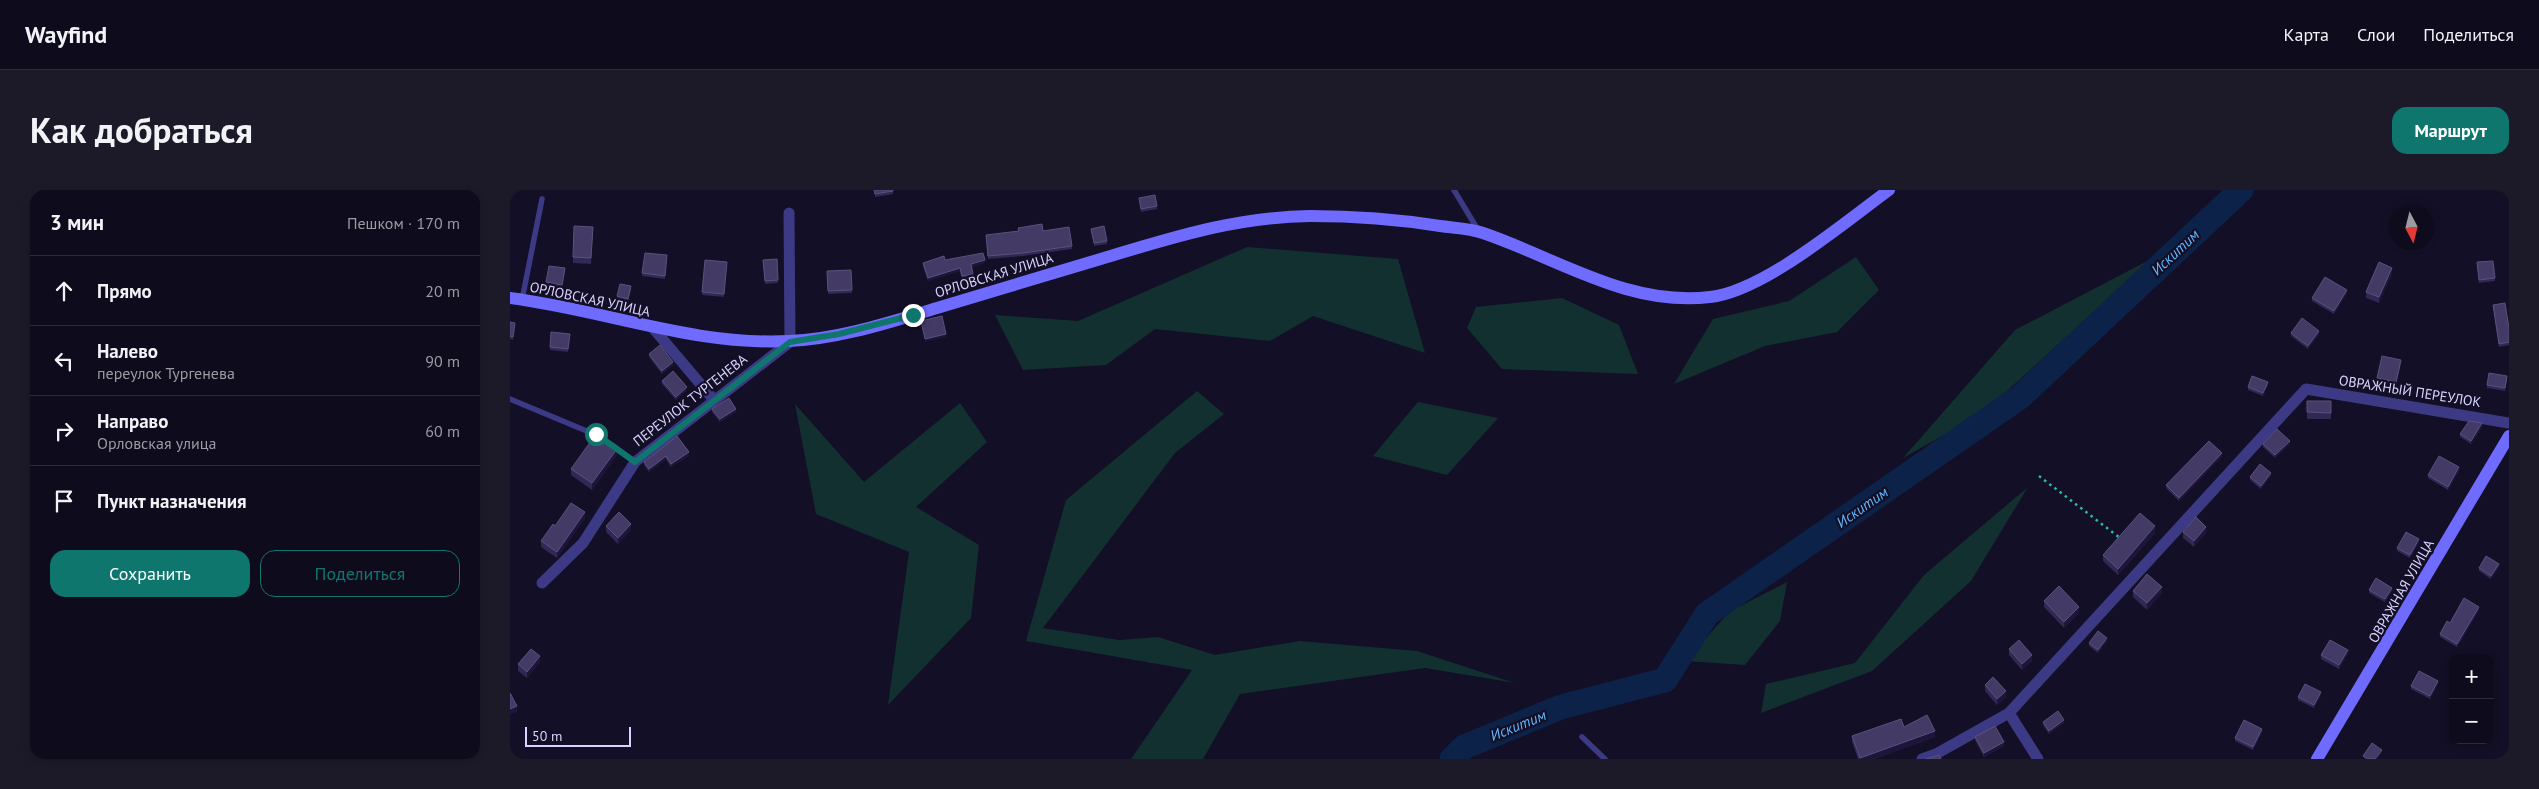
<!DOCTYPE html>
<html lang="ru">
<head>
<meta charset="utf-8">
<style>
  body { margin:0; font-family:"PT Sans",sans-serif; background:#1c1929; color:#f1f3f6 }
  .controls { position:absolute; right:15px; bottom:15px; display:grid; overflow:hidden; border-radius:10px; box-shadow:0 2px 8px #0003 }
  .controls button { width:45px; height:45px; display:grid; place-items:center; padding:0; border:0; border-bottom:1px solid #2e2b3b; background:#0e0b1c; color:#f1f3f6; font:25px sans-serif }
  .compass { position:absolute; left:1879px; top:15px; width:45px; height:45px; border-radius:50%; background:#0e0b1c; box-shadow:0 2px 8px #0003; rotate:173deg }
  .scale { position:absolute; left:15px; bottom:12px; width:106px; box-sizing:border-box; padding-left:5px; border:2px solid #d9d4ff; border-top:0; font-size:14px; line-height:18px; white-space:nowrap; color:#d9d4ff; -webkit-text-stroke:4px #130f26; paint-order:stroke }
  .stop { position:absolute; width:15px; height:15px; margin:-11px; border:4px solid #0f766e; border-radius:50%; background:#fff }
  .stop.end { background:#0f766e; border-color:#fff; box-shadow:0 1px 5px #0008 }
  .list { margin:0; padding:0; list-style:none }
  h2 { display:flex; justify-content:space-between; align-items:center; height:65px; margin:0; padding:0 20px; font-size:21px }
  h2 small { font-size:16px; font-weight:400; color:#9b9ba3 }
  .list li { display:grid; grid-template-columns:32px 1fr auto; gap:15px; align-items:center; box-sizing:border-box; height:70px; padding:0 20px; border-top:1px solid #2e2b3b }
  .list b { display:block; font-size:19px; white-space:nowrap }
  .list p { margin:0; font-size:16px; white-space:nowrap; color:#9b9ba3 }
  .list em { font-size:16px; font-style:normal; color:#9b9ba3 }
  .actions { display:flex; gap:10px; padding:15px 20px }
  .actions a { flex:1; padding:11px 0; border:1px solid #0f766e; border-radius:15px; text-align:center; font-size:18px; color:#0f766e }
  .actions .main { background:#0f766e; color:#fff }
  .icon { flex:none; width:28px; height:28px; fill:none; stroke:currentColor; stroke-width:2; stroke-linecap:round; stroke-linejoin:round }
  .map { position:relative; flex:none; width:1999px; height:569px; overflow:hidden; border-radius:15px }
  header { display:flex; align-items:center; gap:30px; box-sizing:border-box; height:70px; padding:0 25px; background:#0e0b1c; border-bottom:1px solid #2e2b3b }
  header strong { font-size:24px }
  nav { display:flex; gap:28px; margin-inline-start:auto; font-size:18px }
  .intro { display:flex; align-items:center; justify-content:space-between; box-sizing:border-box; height:120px; padding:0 30px }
  h1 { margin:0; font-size:35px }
  .button { padding:12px 22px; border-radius:15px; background:#0f766e; color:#fff; font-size:18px; font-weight:700 }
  main { display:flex; gap:30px; padding:0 30px }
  aside { flex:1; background:#0e0b1c; border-radius:15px; box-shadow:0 2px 8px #0003 }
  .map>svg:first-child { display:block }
  .green { fill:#12302f }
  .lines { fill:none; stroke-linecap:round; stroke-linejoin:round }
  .river { stroke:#0c2248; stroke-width:25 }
  .path { stroke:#2fb8b0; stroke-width:2.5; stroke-dasharray:2.5 4; stroke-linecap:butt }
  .lane { stroke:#3d3a85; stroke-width:5.5 }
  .street { stroke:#3d3a85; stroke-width:11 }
  .secondary { stroke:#6f6bff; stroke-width:12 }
  .wall { fill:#312854 }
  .shaded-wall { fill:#1d163a }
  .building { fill:#433a66; stroke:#5a527e }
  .route { stroke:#0f766e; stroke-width:6 }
  .labels { text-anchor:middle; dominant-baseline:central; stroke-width:4.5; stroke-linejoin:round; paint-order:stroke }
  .street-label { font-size:14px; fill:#d9d4ff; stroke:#130f26 }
  .water-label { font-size:15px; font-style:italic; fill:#62b6ff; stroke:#130f26 }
</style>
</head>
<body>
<header>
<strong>Wayfind</strong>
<nav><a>Карта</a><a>Слои</a><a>Поделиться</a></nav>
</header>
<div class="intro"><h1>Как добраться</h1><a class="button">Маршрут</a></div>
<main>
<aside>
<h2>3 мин<small>Пешком · 170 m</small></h2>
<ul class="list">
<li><svg class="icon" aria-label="ahead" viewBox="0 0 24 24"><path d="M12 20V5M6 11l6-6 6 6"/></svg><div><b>Прямо</b></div><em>20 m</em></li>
<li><svg class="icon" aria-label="left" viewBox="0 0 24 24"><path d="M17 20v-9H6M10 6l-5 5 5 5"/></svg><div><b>Налево</b><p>переулок Тургенева</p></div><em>90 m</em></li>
<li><svg class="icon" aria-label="right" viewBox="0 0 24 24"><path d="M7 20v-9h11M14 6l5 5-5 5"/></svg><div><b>Направо</b><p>Орловская улица</p></div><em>60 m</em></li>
<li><svg class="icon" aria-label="arrive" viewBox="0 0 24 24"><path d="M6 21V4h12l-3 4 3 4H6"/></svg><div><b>Пункт назначения</b></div></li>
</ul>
<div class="actions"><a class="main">Сохранить</a><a>Поделиться</a></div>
</aside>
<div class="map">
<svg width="1999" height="569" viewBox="0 0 1999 569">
  <rect width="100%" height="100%" fill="#130f26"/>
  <g class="green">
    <path d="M737,57l151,12 27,94 -112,-37 -43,25 -115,-12 -49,36 -83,5 -28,-55 83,6z"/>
    <path d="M1346,67l23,33 -42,42 -72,14 -91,38 39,-65 76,-18z"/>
    <path d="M1643,68l-170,155 -80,45 112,-128z"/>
    <path d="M1052,108l57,27 19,49 -136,-5 -35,-41 9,-21z"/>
    <path d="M687,201l27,23 -49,39 -132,175 76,12 39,-3 57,18 85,-14 117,10 98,32 -90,-15 -185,26 -37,65h-72l61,-89 -166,-29 40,-141z"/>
    <path d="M908,212l80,16 -51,57 -74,-19z"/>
    <path d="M450,213l27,39 -71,65 63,38 -8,73 -83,87 21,-153 -93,-38 -21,-110 69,78z"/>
    <path d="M1518,297l-57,94 -99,90 -111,42 5,-29 89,-21 69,-88z"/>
    <path d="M1277,392l-7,39 -35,44 -59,-4 43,-49z"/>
  </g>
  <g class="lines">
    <path class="river" d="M942,569l12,-12 97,-40 104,-27 42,-66 313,-217 221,-207"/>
    <path class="path" d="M1529,286l81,62"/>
    <g class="lane">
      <path d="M944,0l24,40"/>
      <path d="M12,110l20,-101"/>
      <path d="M0,209l91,38"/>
      <path d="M102,255l23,17"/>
      <path d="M1072,547l23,22"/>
    </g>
    <g class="street">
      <path d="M143,138l61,72"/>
      <path d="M32,393l41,-40 52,-81 155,-120 -1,-129"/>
      <path d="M1499,523l29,46"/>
      <path d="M1412,569l14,-5 73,-41 297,-324 203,34"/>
    </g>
    <g class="secondary">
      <path d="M0,108c94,12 183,48 279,43 50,-2 101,-19 148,-33 56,-17 112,-34 167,-50 70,-21 132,-41 206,-42 44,0 86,3 130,10 14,2 29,2 43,7 74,25 145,74 227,64 54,-6 135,-75 179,-107"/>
      <path d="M1807,569l192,-323"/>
    </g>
  </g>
  <g class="wall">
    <path d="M364,0h19v4l-18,3z"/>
    <path d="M629,8l18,8v3l-16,3z"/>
    <path d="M83,37l-2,37 -18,-1v-6z"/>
    <path d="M508,38l25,3 29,15v3l-49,7 -35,3 -2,-21 32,-6z"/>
    <path d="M581,39l16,12v3l-13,2z"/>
    <path d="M157,69l-2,20 -23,-3v-3z"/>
    <path d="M267,69l1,24 -13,1 -2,-24z"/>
    <path d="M195,70l22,2 -3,35 -22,-2z"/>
    <path d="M435,70l40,3 -13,4 1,10 -11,2 -2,-8 -32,10 -5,-15v-3z"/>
    <path d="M1967,75l18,13v3l-16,2z"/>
    <path d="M341,80l1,23 -24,1 -1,-23z"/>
    <path d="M55,82l-3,16 -16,-2v-4z"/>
    <path d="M1882,84l-13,29 -13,-5v-6z"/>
    <path d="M121,99l-3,13 -11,-3v-3z"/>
    <path d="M1837,103l-13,21 -22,-13v-3z"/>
    <path d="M1983,115l16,23v17l-10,2z"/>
    <path d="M0,132l5,4 -2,14 -3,-1z"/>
    <path d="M1781,143l28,1 -11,15 -17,-13z"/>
    <path d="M60,144l-2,18 -18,-2v-3z"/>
    <path d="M139,164l24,11 -11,9 -13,-17z"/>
    <path d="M1891,173l-5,23 -19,-5v-3z"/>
    <path d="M1997,189l-2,12 -18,-3v-3z"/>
    <path d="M152,191l25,9 -11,10 -14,-16z"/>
    <path d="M1758,195l-5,11 -15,-6v-3z"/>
    <rect x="1797" y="211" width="24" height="18"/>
    <path d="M202,219l24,3 -16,10 -8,-10z"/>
    <path d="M1972,237l-11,17 -11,-7v-3z"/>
    <path d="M167,246l12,20 -18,11 -5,-8 -17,13 -5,-7v-3z"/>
    <path d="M1753,254h27l-15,14 -12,-11z"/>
    <path d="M107,265l-25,35 -21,-15v-6z"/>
    <path d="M1712,266l-43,45 -13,-13v-3z"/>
    <path d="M1949,281l-11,19 -20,-12v-3z"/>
    <path d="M1761,286l-10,13 -11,-9v-3z"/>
    <path d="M75,328l-28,40 -16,-11v-6l14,-15z"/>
    <path d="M96,336l25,4 -13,14 -12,-12z"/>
    <path d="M1673,342l23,1 -12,14 -11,-9z"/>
    <path d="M1645,343l-37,42 -15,-14v-6z"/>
    <path d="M1909,352l-9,16 -13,-7v-3z"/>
    <path d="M1989,377l-8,12 -12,-8v-3z"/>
    <path d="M1859,400l23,1 -7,11 -16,-9z"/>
    <path d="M1623,401l29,2 -15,17 -14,-13z"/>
    <path d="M1534,411l35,12 -15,15 -20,-21z"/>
    <path d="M1969,420l-22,37 -17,-10v-3l10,-11z"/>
    <path d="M1597,451l-9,12 -9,-7v-3z"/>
    <path d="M1499,459l23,12 -10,9 -13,-15z"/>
    <path d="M1838,463l-9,16 -18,-10v-4z"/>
    <path d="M30,472l-13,16 -9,-7v-7z"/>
    <path d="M1928,494l-8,15 -19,-10v-3z"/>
    <path d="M1475,495l21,12 -9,8 -12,-14z"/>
    <path d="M1811,505l-7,13 -16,-8v-3z"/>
    <path d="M1533,532l21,1 -15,11 -6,-9z"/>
    <path d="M1394,537l31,10 -61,22h-16l-6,-17v-6z"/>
    <path d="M1752,542l-9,18 -18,-9v-3z"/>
    <path d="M1465,547l29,9 -20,11 -9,-17z"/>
  </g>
  <g class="shaded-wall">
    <path d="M475,70v3l-14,4v-3z"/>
    <path d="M450,78v3l-32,10v-3z"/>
    <path d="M1882,78v6l-13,29v-6z"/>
    <path d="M1837,100v3l-13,21v-3z"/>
    <path d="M1809,141v3l-11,15v-3z"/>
    <path d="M436,144v3l-21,5v-3z"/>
    <path d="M163,172v3l-11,9v-3z"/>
    <path d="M1758,192v3l-5,11v-3z"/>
    <path d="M177,197v3l-11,10v-3z"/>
    <path d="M226,219v3l-16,10v-3z"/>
    <path d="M1972,233v4l-11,17v-3z"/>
    <path d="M1780,251v3l-15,14v-3z"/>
    <path d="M107,259v6l-25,35v-7z"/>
    <path d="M179,262v4l-18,11v-3z"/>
    <path d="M1712,263v3l-43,45v-3z"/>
    <path d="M156,266v3l-17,13v-3z"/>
    <path d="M1949,277v4l-11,19v-3z"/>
    <path d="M1761,283v3l-10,13v-3z"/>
    <path d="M75,322v6l-28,40v-6z"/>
    <path d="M121,334v6l-13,14v-6z"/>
    <path d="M1645,336v7l-37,42v-6z"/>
    <path d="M1696,337v6l-12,14v-6z"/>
    <path d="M1909,349v3l-9,16v-3z"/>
    <path d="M1989,374v3l-8,12v-3z"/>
    <path d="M1652,397v6l-15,17v-7z"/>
    <path d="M1882,398v3l-7,11v-3z"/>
    <path d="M1569,417v6l-15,15v-6z"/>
    <path d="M1969,417v3l-22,37v-3z"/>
    <path d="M1597,448v3l-9,12v-3z"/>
    <path d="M1838,460v3l-9,16v-4z"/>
    <path d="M1522,465v6l-10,9v-6z"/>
    <path d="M30,466v6l-13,16v-6z"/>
    <path d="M1928,491v3l-8,15v-3z"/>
    <path d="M1496,501v6l-9,8v-6z"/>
    <path d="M1811,502v3l-7,13v-3z"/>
    <path d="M7,516v6l-7,3v-6z"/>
    <path d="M1554,530v3l-15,11v-3z"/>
    <path d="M1752,539v3l-9,18v-3z"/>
    <path d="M1425,541v6l-61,22h-14v-1z"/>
    <path d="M1494,552v4l-20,11v-4z"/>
    <path d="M1872,560v3l-4,6h-3z"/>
  </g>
  <g class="building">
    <path d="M364,0h19v1l-18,3z"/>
    <path d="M645,5l2,11 -16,3 -2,-11z"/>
    <path d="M532,34l1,7 26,-4 3,19 -49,7 -35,3 -2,-21 33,-4 -1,-3z"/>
    <path d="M64,36l19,1 -2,31 -18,-1z"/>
    <path d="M594,36l3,15 -13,2 -3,-14z"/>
    <path d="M135,63l22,2 -2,21 -23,-3z"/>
    <path d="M473,63l2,7 -14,4 2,10 -11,2 -2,-8 -32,10 -5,-15 21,-7 1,4z"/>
    <path d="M267,69l1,21 -13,1 -2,-21z"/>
    <path d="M195,70l22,2 -3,32 -22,-2z"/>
    <path d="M1983,71l2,17 -16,2 -2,-18z"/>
    <path d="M1869,72l13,6 -13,29 -13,-5z"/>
    <path d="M39,76l16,2 -3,17 -16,-3z"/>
    <path d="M341,80l1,20 -24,1 -1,-20z"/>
    <path d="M1815,87l22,13 -13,21 -22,-13z"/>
    <path d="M110,94l11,2 -3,13 -11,-3z"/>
    <path d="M1995,113l4,25v14l-10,2 -6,-39z"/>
    <path d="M432,126l4,18 -21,5 -4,-18z"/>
    <path d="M1792,128l17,13 -11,15 -17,-13z"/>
    <path d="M0,132l5,1 -2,14 -3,-1z"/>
    <path d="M41,142l19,2 -2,15 -18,-2z"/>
    <path d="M150,155l13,17 -11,9 -13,-17z"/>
    <path d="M1872,166l19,4 -5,22 -19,-4z"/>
    <path d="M163,181l14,16 -11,10 -14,-16z"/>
    <path d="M1979,183l18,3 -2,12 -18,-3z"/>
    <path d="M1742,186l16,6 -5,11 -15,-6z"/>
    <path d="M219,208l7,11 -16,10 -8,-10z"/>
    <path d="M1797,211h24v12l-24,-1z"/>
    <path d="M1959,231l13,2 -11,18 -11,-7z"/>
    <path d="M1767,239l13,12 -15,14 -12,-11z"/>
    <path d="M86,244l21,15 -25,34 -21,-14z"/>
    <path d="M167,246l12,16 -18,12 -5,-8 -17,13 -5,-7z"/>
    <path d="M1699,251l13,12 -43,45 -13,-13z"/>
    <path d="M1929,266l20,11 -11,20 -20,-12z"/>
    <path d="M1750,274l11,9 -10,13 -11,-9z"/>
    <path d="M61,313l14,9 -28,40 -16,-11 12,-17 2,2z"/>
    <path d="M109,322l12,12 -13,14 -12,-12z"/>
    <path d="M1630,323l15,13 -37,43 -15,-14z"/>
    <path d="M1686,327l10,10 -12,14 -11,-9z"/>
    <path d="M1896,342l13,7 -9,16 -13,-7z"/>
    <path d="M1976,366l13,8 -8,12 -12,-8z"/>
    <path d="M1637,384l15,13 -15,16 -14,-12z"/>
    <path d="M1866,388l16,10 -7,11 -16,-9z"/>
    <path d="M1549,396l20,21 -15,15 -20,-21z"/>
    <path d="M1954,408l15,9 -22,37 -17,-10 7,-13 3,2z"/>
    <path d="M1588,441l9,7 -9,12 -9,-7z"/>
    <path d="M1509,450l13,15 -10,9 -13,-15z"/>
    <path d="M1820,450l18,10 -9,15 -18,-10z"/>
    <path d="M21,459l9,7 -13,16 -9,-8z"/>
    <path d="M1909,481l19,10 -8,15 -19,-10z"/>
    <path d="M1483,487l13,14 -9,8 -12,-14z"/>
    <path d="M1795,494l16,8 -7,13 -16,-8z"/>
    <path d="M0,503l7,13 -7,3z"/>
    <path d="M1548,521l6,9 -15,11 -6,-9z"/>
    <path d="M1417,525l8,16 -75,27 -8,-22 49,-17 3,8z"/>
    <path d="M1734,530l18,9 -9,18 -18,-9z"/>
    <path d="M1485,536l9,16 -20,11 -9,-16z"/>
    <path d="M1862,553l10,7 -7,9h-8l-4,-3z"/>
    <path d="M1429,565l2,4h-15z"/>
  </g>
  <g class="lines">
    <path class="route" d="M86,244l39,28 155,-120 49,-8 74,-19"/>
  </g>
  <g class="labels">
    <g class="street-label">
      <text transform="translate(484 85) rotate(-17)">ОРЛОВСКАЯ УЛИЦА</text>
      <text transform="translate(80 109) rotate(12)">ОРЛОВСКАЯ УЛИЦА</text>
      <text transform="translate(1900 201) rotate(9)">ОВРАЖНЫЙ ПЕРЕУЛОК</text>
      <text transform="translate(180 210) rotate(-38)">ПЕРЕУЛОК ТУРГЕНЕВА</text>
      <text transform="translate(1891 401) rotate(-60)">ОВРАЖНАЯ УЛИЦА</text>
    </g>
    <g class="water-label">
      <text transform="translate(1665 62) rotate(-43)">Искитим</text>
      <text transform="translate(1352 317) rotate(-35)">Искитим</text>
      <text transform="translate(1008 535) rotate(-22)">Искитим</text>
    </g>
  </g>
</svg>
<div class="controls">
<button>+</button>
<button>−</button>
</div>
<svg class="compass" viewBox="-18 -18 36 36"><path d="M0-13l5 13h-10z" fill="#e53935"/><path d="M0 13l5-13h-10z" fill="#9b9ba3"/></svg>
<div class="scale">50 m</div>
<div class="stop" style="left:86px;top:244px"></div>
<div class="stop end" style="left:403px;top:125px"></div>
</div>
</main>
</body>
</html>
